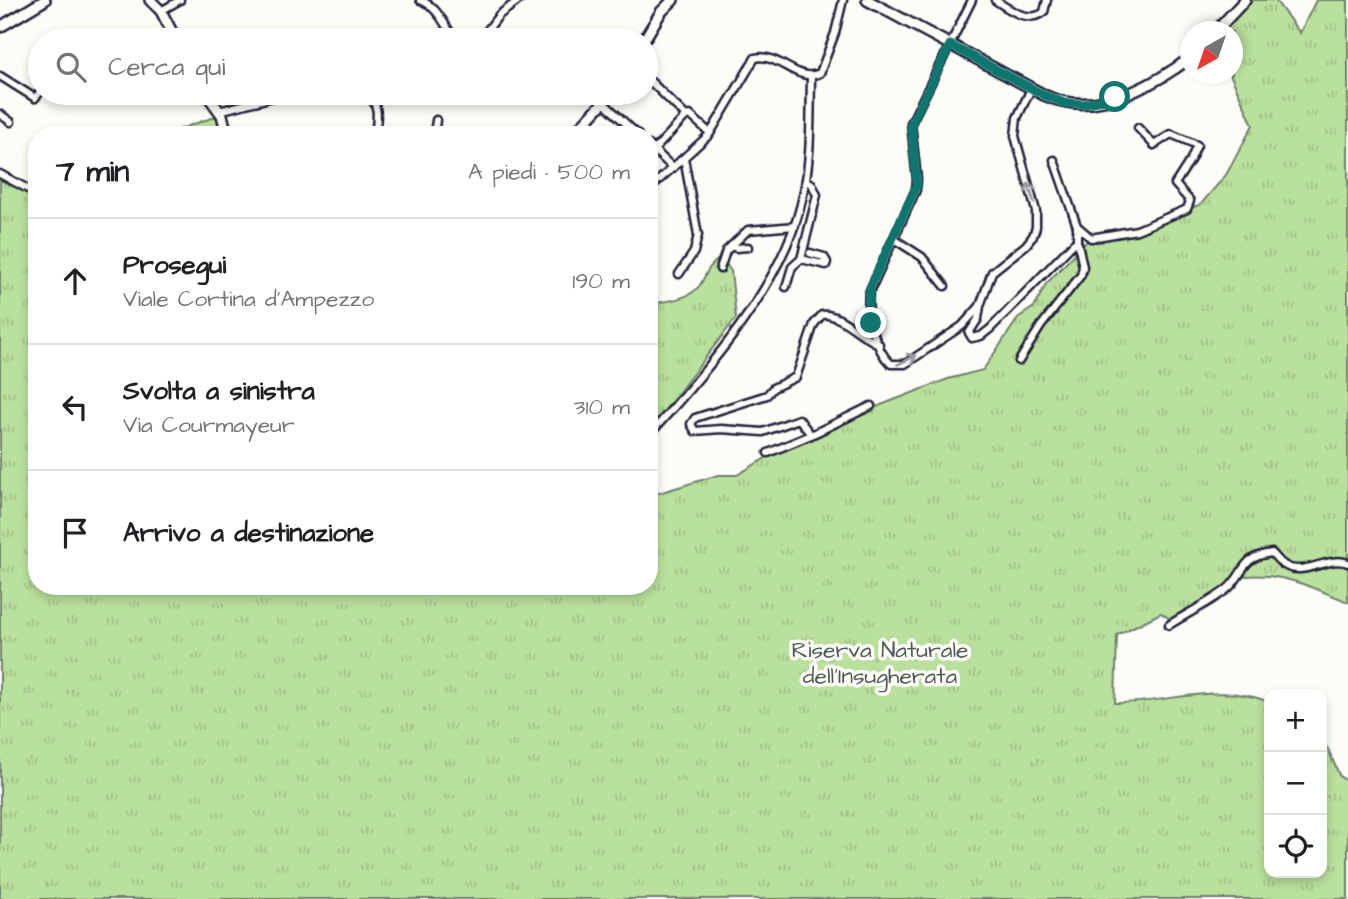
<!DOCTYPE html>
<html lang="it">
<head>
<meta charset="utf-8">
<style>
  body { margin:0; font-family:"Architects Daughter",sans-serif; background:#f6f6f6; color:#202124 }
  .controls { position:absolute; right:21px; bottom:21px; display:grid; overflow:hidden; border-radius:14px; box-shadow:0 4px 10px #0003 }
  .controls button { width:63px; height:63px; display:grid; place-items:center; padding:0; border:0; border-bottom:2px solid #e0e0e0; background:#fff; color:#202124; font:35px sans-serif }
  .compass { position:absolute; left:1180px; top:21px; width:63px; height:63px; border-radius:50%; background:#fff; box-shadow:0 4px 10px #0003; rotate:220deg }
  .stop { position:absolute; width:21px; height:21px; margin:-16px; border:5px solid #0f766e; border-radius:50%; background:#fff }
  .stop.end { background:#0f766e; border-color:#fff; box-shadow:0 2px 7px #0008 }
  .list { margin:0; padding:0; list-style:none }
  h2 { display:flex; justify-content:space-between; align-items:center; height:91px; margin:0; padding:0 28px; font-size:30px }
  h2 small { font-size:23px; font-weight:400; color:#757577 }
  .list li { display:grid; grid-template-columns:46px 1fr auto; gap:21px; align-items:center; box-sizing:border-box; height:126px; padding:0 28px; border-top:2px solid #e0e0e0 }
  .list b { display:block; font-size:26px; white-space:nowrap }
  .list p { margin:0; font-size:23px; white-space:nowrap; color:#757577 }
  .list em { font-size:23px; font-style:normal; color:#757577 }
  .icon { flex:none; width:38px; height:38px; fill:none; stroke:currentColor; stroke-width:2; stroke-linecap:round; stroke-linejoin:round }
  .map { position:relative; flex:none; width:1348px; height:899px; overflow:hidden }
  .search { position:absolute; background:#fff; box-shadow:0 4px 10px #0003; left:28px; top:28px; width:630px; height:77px; display:flex; align-items:center; gap:18px; box-sizing:border-box; padding:0 24px; border-radius:38px; color:#757577; font-size:26px }
  .panel { position:absolute; background:#fff; box-shadow:0 4px 10px #0003; left:28px; top:126px; width:630px; height:469px; border-radius:28px }
  .map>svg:first-child { display:block }
  .park { fill:url(#park-tufts); stroke:#6e816c; stroke-width:2 }
  .lines { fill:none; stroke-linecap:round; stroke-linejoin:round }
  .street-casing { stroke:#22223b; stroke-width:11 }
  .secondary-casing { stroke:#22223b; stroke-width:14 }
  .street { stroke:#fdfcf7; stroke-width:6 }
  .secondary { stroke:#fdfcf7; stroke-width:9 }
  .oneway { stroke:#9a9aa2 }
  .route { stroke:#0f766e; stroke-width:9 }
  .labels { text-anchor:middle; dominant-baseline:central; stroke-width:7; stroke-linejoin:round; paint-order:stroke }
  .park-label { font-size:23px; fill:#4f5b58; stroke:#fdfcf7 }
</style>
</head>
<body>
<div class="map">
<svg width="1348" height="899" viewBox="0 0 1348 899">
  <defs>
    <pattern id="park-tufts" width="24" height="20" patternUnits="userSpaceOnUse" patternTransform="scale(1.75)"><rect width="24" height="20" fill="#b9e09c"/><path d="M3 7l-1-3M5 7V3M7 7l1-3M15 17l-1-3M17 17v-4M19 17l1-3" fill="none" stroke="#9fc087"/></pattern>
  </defs>
  <rect width="100%" height="100%" fill="#fdfcf7"/>
  <filter id="ink" filterUnits="userSpaceOnUse"><feTurbulence type="fractalNoise" baseFrequency=".0143" numOctaves="2"/><feDisplacementMap in="SourceGraphic" scale="14" xChannelSelector="R" yChannelSelector="G"/><feConvolveMatrix kernelMatrix="1 2 1 2 8 2 1 2 1" color-interpolation-filters="sRGB"/></filter>
  <g filter="url(#ink)">
    <g class="park">
      <path d="M1253,0h22l25,33 16,-33h32v602c-32,-13 -66,-30 -102,-26l-76,43 -9,-6 -44,22 -2,68c50,1 107,-22 154,-1v171h53v-132l6,8 12,28 8,4v118h-1348v-723l37,21v389h612v-90l69,-21h19l67,-40 144,-56 35,-9 36,-53 15,-10 12,-23 41,-43 15,1 6,-7 27,-2 66,-29 25,-29 27,-50 -23,-51h2v-42l-9,-1z"/>
      <path d="M217,116l3,5 2,14h-41l-1,-6z"/>
      <path d="M721,257l10,14 5,47 -78,101 -9,9v-125l3,1c17,-4 37,-4 48,-19 8,-13 7,-18 21,-28z"/>
    </g>
    <g class="lines">
      <g class="street-casing">
        <g id="street">
          <path d="M420,0c19,7 24,26 36,40"/>
          <path d="M972,0l-61,123 6,56 -1,11 -47,103c-3,20 6,57 22,71h14l57,-38 18,-20 12,-34 34,-27 7,-9 3,-9v-16l-21,-75 2,-18 14,-29"/>
          <path d="M995,0c13,9 34,24 49,12l3,-12"/>
          <path d="M161,11l19,-11"/>
          <path d="M480,40l19,-25 20,-15"/>
          <path d="M0,76l35,22 5,-6"/>
          <path d="M646,77l40,39 4,-1 20,18"/>
          <path d="M64,93l8,4"/>
          <path d="M365,93c16,11 12,25 10,42"/>
          <path d="M604,103l34,32"/>
          <path d="M219,111l70,-18"/>
          <path d="M0,114l11,8"/>
          <path d="M434,135l2,-15"/>
          <path d="M649,145l24,23"/>
          <path d="M654,150l32,-34"/>
          <path d="M1054,160l23,66v17"/>
          <path d="M0,174l37,20"/>
          <path d="M649,189l60,-54 46,-77c23,-6 43,26 65,15l15,-40 8,-33"/>
          <path d="M1077,226l14,12 46,-8 50,-21 3,-8 -15,-17 16,-25 6,-14 -26,-11 -17,11 -16,-17"/>
          <path d="M894,239l28,18 23,29"/>
          <path d="M731,246l5,2 12,-1"/>
          <path d="M801,259l25,6 1,-3 -3,-5 -14,-4"/>
          <path d="M720,269l6,-18 22,-21 47,-4"/>
          <path d="M679,274l15,-22 4,-17 -14,-77"/>
          <path d="M786,287l6,-20 9,-8 16,-64 -5,-11 -6,-4"/>
          <path d="M980,306l-2,13 -9,14 3,5 9,-2 9,-7 84,-86 4,1 5,23 -2,8 -40,51 -22,35"/>
          <path d="M871,406l-60,29 -12,-16 -36,13 -42,-3 -26,2 -4,-7 4,-6 72,-23 6,-7 23,-11 18,-53 8,-9c17,-3 40,23 57,29"/>
          <path d="M649,435c57,-63 132,-148 152,-231 11,-42 9,-85 10,-128"/>
          <path d="M768,453l43,-18"/>
          <path d="M1169,625c19,-12 40,-22 57,-35 20,-15 12,-33 46,-37 4,4 7,9 12,12 20,13 43,-10 64,-2"/>
        </g>
      </g>
      <g class="secondary-casing">
        <g id="secondary">
          <path d="M150,0l11,11 15,29"/>
          <path d="M867,0l177,95c50,24 107,-8 146,-37"/>
          <path d="M0,27l45,-27"/>
          <path d="M1215,32l30,-32"/>
          <path d="M644,40l17,-28 12,-12"/>
          <path d="M206,93l16,22 5,20"/>
          <path d="M573,135l39,-42"/>
        </g>
      </g>
      <use href="#street" class="street"/>
      <use href="#secondary" class="secondary"/>
    </g>
    <defs><path id="oneway-shaft" d="M-6 0H5M1.5-3L5.5 0L1.5 3" fill="none" stroke-width="1.6" stroke-linecap="round" stroke-linejoin="round" transform="scale(1.75)"/></defs>
    <g class="oneway">
      <use href="#oneway-shaft" transform="translate(1031 193) rotate(-108)"/>
      <use href="#oneway-shaft" transform="translate(907 360) rotate(-25)"/>
    </g>
  </g>
  <g class="lines" filter="url(#ink)">
    <path class="route" d="M871,323l-3,-15 2,-20 47,-103 -6,-61 39,-79 94,50 20,8 20,1 31,-7"/>
  </g>
  <g class="labels">
    <g class="park-label">
      <text x="880" y="650">Riserva Naturale<tspan x="880" dy="26">dell'Insugherata</tspan></text>
    </g>
  </g>
</svg>
<div class="controls">
<button>+</button>
<button>−</button>
<button><svg class="icon" aria-label="locate" viewBox="0 0 24 24"><circle cx="12" cy="12" r="6"/><path d="M12 2v4M12 18v4M2 12h4M18 12h4"/></svg></button>
</div>
<svg class="compass" viewBox="-18 -18 36 36"><path d="M0-13l5 13h-10z" fill="#e53935"/><path d="M0 13l5-13h-10z" fill="#757577"/></svg>
<div class="stop" style="left:1115px;top:97px"></div>
<div class="stop end" style="left:871px;top:323px"></div>
<div class="search"><svg class="icon" aria-label="search" viewBox="0 0 24 24"><circle cx="10" cy="10" r="6"/><path d="M15 15l6 6"/></svg>Cerca qui</div>
<section class="panel">
<h2>7 min<small>A piedi · 500 m</small></h2>
<ul class="list">
<li><svg class="icon" aria-label="ahead" viewBox="0 0 24 24"><path d="M12 20V5M6 11l6-6 6 6"/></svg><div><b>Prosegui</b><p>Viale Cortina d'Ampezzo</p></div><em>190 m</em></li>
<li><svg class="icon" aria-label="left" viewBox="0 0 24 24"><path d="M17 20v-9H6M10 6l-5 5 5 5"/></svg><div><b>Svolta a sinistra</b><p>Via Courmayeur</p></div><em>310 m</em></li>
<li><svg class="icon" aria-label="arrive" viewBox="0 0 24 24"><path d="M6 21V4h12l-3 4 3 4H6"/></svg><div><b>Arrivo a destinazione</b></div></li>
</ul>
</section>
</div>
</body>
</html>
